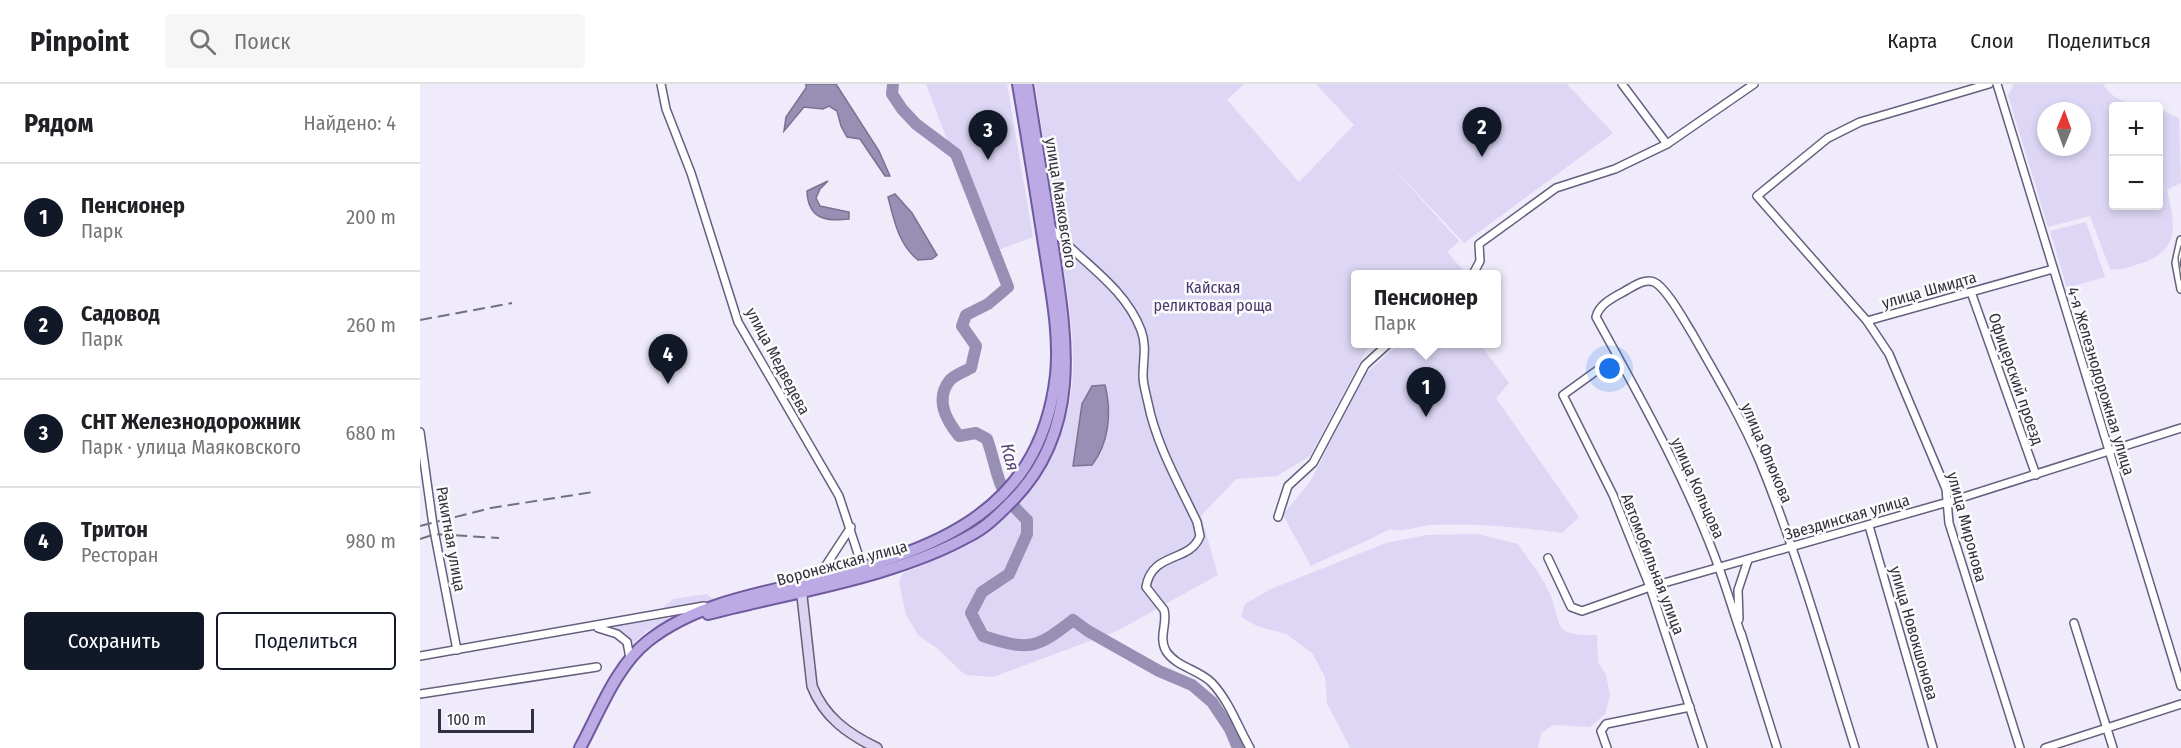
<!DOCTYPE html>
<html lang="ru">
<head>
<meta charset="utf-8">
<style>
  body { margin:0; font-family:"Fira Sans Condensed",sans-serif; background:#f6f6f6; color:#202124 }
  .controls { position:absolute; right:18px; top:18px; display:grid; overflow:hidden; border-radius:6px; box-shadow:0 3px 9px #0003 }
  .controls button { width:54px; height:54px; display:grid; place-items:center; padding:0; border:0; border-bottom:2px solid #e0e0e0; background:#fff; color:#202124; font:30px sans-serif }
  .compass { position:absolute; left:1617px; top:18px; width:54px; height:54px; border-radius:50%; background:#fff; box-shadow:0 3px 9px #0003; rotate:1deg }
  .scale { position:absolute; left:18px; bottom:15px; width:96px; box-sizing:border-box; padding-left:6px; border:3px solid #33303e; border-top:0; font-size:16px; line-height:21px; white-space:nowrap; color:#33303e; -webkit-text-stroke:4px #fbfbfb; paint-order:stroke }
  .you { position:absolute; left:1190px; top:285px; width:21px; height:21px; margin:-15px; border:4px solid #fff; border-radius:50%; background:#1a73e8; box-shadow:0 0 0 9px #1a73e833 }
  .badge { display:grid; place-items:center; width:39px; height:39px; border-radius:50%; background:#111827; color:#fff; font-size:20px; font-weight:700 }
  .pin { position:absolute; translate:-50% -50px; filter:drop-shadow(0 2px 3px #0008) }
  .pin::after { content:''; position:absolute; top:32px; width:21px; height:18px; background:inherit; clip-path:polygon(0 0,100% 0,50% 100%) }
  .popup { position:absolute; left:931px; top:186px; width:150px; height:78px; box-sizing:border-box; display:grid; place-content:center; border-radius:6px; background:#fff; filter:drop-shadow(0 2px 4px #0005); font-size:20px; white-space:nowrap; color:#757577 }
  .popup b { font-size:22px; color:#202124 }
  .popup::after { content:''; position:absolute; left:50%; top:100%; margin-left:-12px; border:12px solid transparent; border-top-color:#fff }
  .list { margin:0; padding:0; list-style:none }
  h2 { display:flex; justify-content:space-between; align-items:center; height:78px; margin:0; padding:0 24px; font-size:26px }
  h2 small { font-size:20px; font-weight:400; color:#757577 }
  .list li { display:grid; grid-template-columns:39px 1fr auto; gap:18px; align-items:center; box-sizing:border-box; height:108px; padding:0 24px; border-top:2px solid #e0e0e0 }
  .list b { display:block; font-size:22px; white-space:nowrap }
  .list p { margin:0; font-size:20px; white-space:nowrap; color:#757577 }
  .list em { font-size:20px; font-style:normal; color:#757577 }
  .actions { display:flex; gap:12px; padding:18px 24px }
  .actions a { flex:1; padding:14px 0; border:2px solid #111827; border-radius:6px; text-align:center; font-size:21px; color:#111827 }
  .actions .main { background:#111827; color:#fff }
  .icon { flex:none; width:33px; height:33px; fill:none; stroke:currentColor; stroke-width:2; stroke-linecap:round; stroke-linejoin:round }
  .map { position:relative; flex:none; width:1761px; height:664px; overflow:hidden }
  header { display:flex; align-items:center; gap:36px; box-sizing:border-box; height:84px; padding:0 30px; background:#fff; border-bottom:2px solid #e0e0e0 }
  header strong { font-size:28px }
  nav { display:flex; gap:33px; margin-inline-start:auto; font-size:21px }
  .search { width:420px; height:54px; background:#f6f6f6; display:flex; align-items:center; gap:15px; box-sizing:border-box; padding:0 21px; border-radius:6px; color:#757577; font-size:22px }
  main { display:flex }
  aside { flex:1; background:#fff }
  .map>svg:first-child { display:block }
  .green { fill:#ddd6f5; fill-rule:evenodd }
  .water { fill:#988fb5; stroke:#7a7291; stroke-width:1.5 }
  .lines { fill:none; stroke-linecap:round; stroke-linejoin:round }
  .river { stroke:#988fb5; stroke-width:12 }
  .street-casing { stroke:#665e7d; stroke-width:10 }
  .secondary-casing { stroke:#665e7d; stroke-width:12 }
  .primary-casing { stroke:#6f5a9f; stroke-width:14 }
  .street { stroke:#fff; stroke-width:7 }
  .secondary { stroke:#ddd4f2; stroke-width:9 }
  .primary { stroke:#bcaae5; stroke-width:10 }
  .tram { stroke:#73707e; stroke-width:1.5 }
  .rail { stroke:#73707e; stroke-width:2; stroke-dasharray:12 6; stroke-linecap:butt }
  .labels { text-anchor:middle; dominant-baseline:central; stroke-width:5; stroke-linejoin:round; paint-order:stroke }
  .street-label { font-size:16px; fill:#33303e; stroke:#fbfbfb }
  .park-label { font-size:16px; fill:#48386c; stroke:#fbfbfb }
  .water-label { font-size:18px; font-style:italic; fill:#534377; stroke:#fbfbfb }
</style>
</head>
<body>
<header>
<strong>Pinpoint</strong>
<div class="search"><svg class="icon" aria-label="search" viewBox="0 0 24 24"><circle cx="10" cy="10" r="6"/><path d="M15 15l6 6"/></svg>Поиск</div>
<nav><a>Карта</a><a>Слои</a><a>Поделиться</a></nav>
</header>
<main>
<aside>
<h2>Рядом<small>Найдено: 4</small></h2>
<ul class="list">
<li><span class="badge">1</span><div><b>Пенсионер</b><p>Парк</p></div><em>200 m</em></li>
<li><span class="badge">2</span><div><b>Садовод</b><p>Парк</p></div><em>260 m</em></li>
<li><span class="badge">3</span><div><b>СНТ Железнодорожник</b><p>Парк · улица Маяковского</p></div><em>680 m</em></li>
<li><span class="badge">4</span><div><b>Тритон</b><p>Ресторан</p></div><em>980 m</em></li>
</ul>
<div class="actions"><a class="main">Сохранить</a><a>Поделиться</a></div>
</aside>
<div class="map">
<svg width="1761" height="664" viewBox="0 0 1761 664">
  <rect width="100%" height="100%" fill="#efebfa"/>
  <g class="green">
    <path d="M506,0h81l26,153 -43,16z"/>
    <path d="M615,0h209l-17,16 72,82 55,-57 -38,-41h251l46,49 -149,110 -79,-84 74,82 -12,11 17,19 -4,3h-104v70h18l-7,5 -57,107 -33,20 -41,3 -35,37 17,59 -101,56 -124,46 -28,-2 -27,-26 -20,-14 -12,-20 -7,-33 4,-9c89,-31 167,-102 170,-202 1,-44 -7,-87 -14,-130 -8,-52 -16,-105 -24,-157z"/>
    <path d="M1594,0h89c9,17 32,22 50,22h-39v100h44l1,-97 20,9 2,65 -14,7c8,35 14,59 -25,73 -11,3 -20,8 -32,6l-20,-53 -42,11 -40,-132zM1626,27h36v36h-36z"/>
    <path d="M1666,138l19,55 -38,11 -17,-57z"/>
    <path d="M979,260h81l29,39 -13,15 83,119 -17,16c-42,-6 -89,-10 -131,-8 -14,1 -29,8 -41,4 -26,14 -53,24 -79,37l-28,-51 28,-35 54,-106z"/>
    <path d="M1057,450l41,10c10,15 22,29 29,44 18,35 0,48 50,47l1,27 8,13 4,21 -5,18 -15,13 -37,-2 -12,8 -3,15h-188l-23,-45 -2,-26 -13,-24 -26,-19 -29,-8 -16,-9 4,-13 26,-15 115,-46 40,-8z"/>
    <path d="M287,510l6,5 -5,4 -50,9 15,-13z"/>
    <path d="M248,534l1,3 -22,10 -15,13 -5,-9 -15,-8z"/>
  </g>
  <g class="water">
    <path d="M386,0h30l43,67 11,25h-5l-25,-37 -13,-2 -6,-11 -4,-15 -8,-5 -6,3 -19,-2 -20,24 2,-14 20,-29z"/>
    <path d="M408,97l-8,8 -4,9 4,8 29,6v7c-25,3 -41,-1 -42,-28z"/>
    <path d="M475,110l17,19 25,42 -5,4 -14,1c-19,-15 -24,-39 -30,-63z"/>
    <path d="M685,301c7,27 4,58 -13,80l-19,1 9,-62 10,-18z"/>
  </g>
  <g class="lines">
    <path class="river" d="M473,0l-1,10 10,15 14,15 40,30 52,133 -20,17 -22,11 -4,11 14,20 -5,22c-6,3 -16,7 -21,12 -16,20 -3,41 9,56l17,-3 11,6c13,38 8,51 40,81v14l-18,40 -27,18 -11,21 12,23c46,15 53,13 90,-16l15,11 71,40 33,14 20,17 18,27 8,19"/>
    <g class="street-casing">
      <g id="street">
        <path d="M241,0l5,25 25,64 47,149 101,174 24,73"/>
        <path d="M1202,0l45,60"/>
        <path d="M1569,0l-129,38 -32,16 -71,58 110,125 22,33 57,135 3,34 71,225"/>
        <path d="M1577,0l184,602"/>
        <path d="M631,144c30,34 73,58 90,102 6,16 2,30 2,46 0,8 3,18 5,27 8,41 31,81 49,119l3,14c-10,27 -48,15 -54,51l18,23c4,13 -6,27 2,41 10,16 34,19 46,32 17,18 26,44 38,65"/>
        <path d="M1761,156l-5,23 5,26"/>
        <path d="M1053,190l7,-13 -1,-17 77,-56 59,-19 52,-25 87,-60"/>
        <path d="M1551,208l65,183"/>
        <path d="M1447,237l186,-52"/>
        <path d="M1197,272l-54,39 50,100 37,92 53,161"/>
        <path d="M0,348l13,93 24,125"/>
        <path d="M858,433l10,-31 25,-23 52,-98 23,-21"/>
        <path d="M1449,442l64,222"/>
        <path d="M1128,474l23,49 11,4 68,-24 298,-85 233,-74"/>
        <path d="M397,495l34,-52"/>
        <path d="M1319,535l-1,-29 10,-30"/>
        <path d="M1654,539l39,125"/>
        <path d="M178,544l19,6 10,8 3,16"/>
        <path d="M1321,549l36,115"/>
        <path d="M1322,553c-8,-23 -15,-47 -23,-69 -32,-88 -78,-169 -123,-251 3,-13 18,-20 29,-26 9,-5 20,-13 29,-9 12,5 31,40 38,51 24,42 49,84 68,129 38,93 65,190 95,286"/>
        <path d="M0,572l284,-50"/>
        <path d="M0,610l177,-27"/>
        <path d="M1187,664l-6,-17 5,-7 84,-17"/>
        <path d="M1625,664l136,-44"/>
      </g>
    </g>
    <g class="secondary-casing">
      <path id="secondary" d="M381,503l11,99c12,31 36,48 65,62"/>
    </g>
    <g class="primary-casing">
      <g id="primary">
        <path d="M288,530c83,-22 186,-36 261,-78 18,-9 31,-23 45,-37 71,-74 51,-168 38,-258 -8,-52 -17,-105 -25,-157"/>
        <path d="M160,664c19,-35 36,-82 68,-107 43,-34 98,-45 150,-57 123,-30 241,-62 258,-209 4,-39 -4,-79 -10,-118 -9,-57 -18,-115 -28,-173"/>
      </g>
    </g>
    <use href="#street" class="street"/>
    <use href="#secondary" class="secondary"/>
    <use href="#primary" class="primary"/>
    <path class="tram" d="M1761,162l-3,12 3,22"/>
    <g class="rail">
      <path d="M0,236l92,-17"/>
      <path d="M0,442l71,-18 102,-16"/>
      <path d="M0,455l15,-5 64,4"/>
    </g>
  </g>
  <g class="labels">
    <g class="street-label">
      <text transform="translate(641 119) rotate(81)">улица Маяковского</text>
      <text transform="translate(1509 206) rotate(-16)">улица Шмидта</text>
      <text transform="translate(358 277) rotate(62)">улица Медведева</text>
      <text transform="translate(1596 295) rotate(71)">Офицерский проезд</text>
      <text transform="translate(1681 297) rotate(73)">4-я Железнодорожная улица</text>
      <text transform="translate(1347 369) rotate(67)">улица Флюкова</text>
      <text transform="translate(1278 404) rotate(66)">улица Кольцова</text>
      <text transform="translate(1427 433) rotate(-16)">Звездинская улица</text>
      <text transform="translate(1547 443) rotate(75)">улица Миронова</text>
      <text transform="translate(31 455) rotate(80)">Ракитная улица</text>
      <text transform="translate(422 479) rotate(-15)">Воронежская улица</text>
      <text transform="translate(1233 480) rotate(69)">Автомобильная улица</text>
      <text transform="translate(1494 549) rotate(74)">улица Новокшонова</text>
    </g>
    <g class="park-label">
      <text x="793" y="203">Кайская<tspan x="793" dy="18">реликтовая роща</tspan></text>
    </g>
    <g class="water-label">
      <text transform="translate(590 373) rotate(76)">Кая</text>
    </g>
  </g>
</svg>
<div class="controls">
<button>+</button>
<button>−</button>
</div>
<svg class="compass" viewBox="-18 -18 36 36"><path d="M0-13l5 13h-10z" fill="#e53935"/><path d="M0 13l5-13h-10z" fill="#757577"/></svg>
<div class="scale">100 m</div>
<div class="you"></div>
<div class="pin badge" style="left:1006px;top:333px">1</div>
<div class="popup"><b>Пенсионер</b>Парк</div>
<div class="pin badge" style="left:1062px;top:73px">2</div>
<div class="pin badge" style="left:568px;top:76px">3</div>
<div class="pin badge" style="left:248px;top:300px">4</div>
</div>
</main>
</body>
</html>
